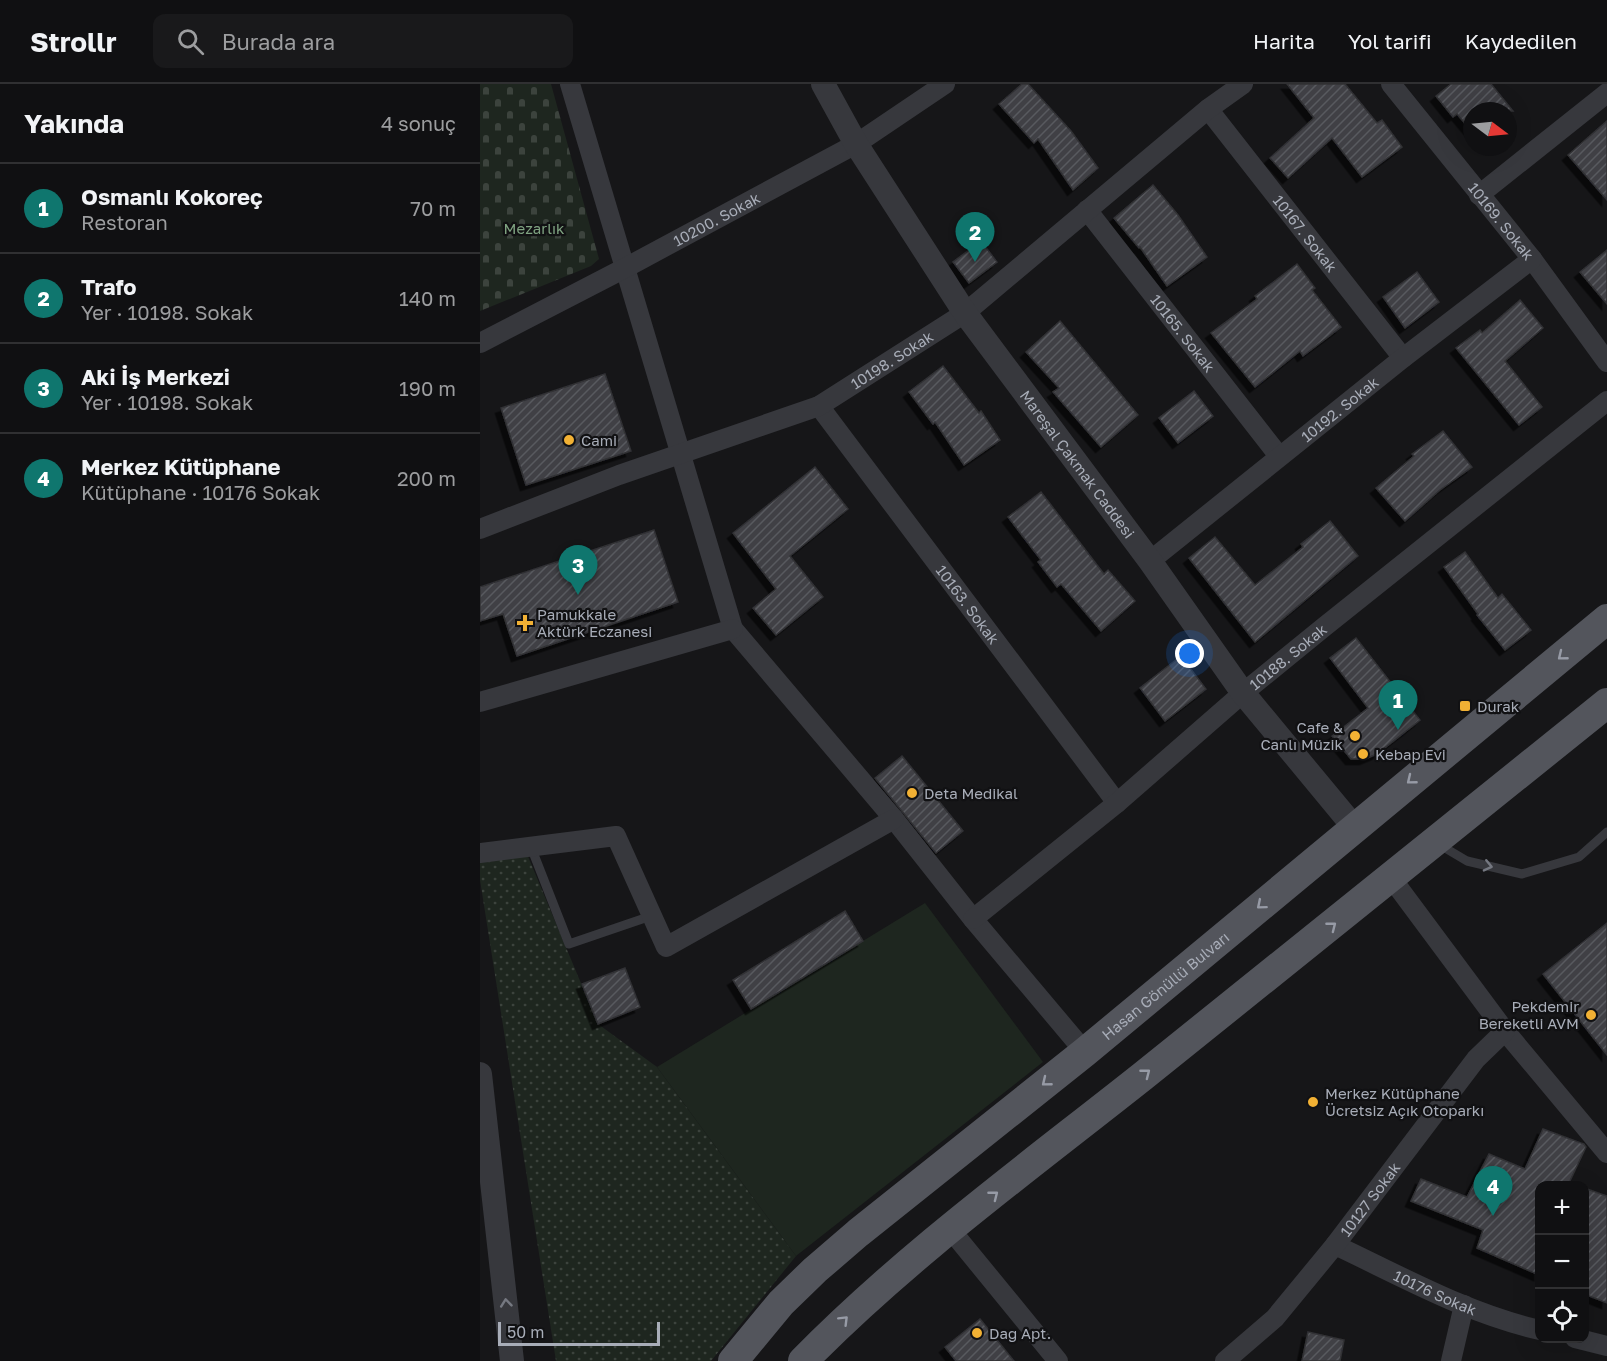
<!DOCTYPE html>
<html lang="tr">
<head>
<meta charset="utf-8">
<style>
  body { margin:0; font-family:"Golos Text",sans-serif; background:#19191b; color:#f1f3f6 }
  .controls { position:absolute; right:18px; bottom:18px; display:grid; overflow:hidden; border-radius:12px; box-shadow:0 6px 24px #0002 }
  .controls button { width:54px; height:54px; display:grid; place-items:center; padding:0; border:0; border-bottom:2px solid #303032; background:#101012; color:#f1f3f6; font:30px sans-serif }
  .compass { position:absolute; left:983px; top:18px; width:54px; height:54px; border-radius:50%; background:#101012; box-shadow:0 6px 24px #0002; rotate:106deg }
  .scale { position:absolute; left:18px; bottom:15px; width:162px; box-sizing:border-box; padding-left:6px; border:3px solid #a8adb8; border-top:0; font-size:16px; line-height:21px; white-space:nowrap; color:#a8adb8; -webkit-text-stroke:4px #111113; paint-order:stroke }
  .you { position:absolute; left:710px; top:570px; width:21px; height:21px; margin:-15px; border:4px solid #fff; border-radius:50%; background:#1a73e8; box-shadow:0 0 0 9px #1a73e833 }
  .badge { display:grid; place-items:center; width:39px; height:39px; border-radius:50%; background:#0f766e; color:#fff; font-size:20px; font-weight:700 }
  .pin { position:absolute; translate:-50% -50px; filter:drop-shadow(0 2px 3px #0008) }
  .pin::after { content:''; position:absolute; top:32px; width:21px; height:18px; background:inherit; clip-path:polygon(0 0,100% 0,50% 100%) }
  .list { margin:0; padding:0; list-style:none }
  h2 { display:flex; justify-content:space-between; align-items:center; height:78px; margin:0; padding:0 24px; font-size:26px }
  h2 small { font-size:20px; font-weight:400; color:#9c9d9f }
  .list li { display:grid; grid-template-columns:39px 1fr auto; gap:18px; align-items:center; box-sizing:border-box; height:90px; padding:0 24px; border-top:2px solid #303032 }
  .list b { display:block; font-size:22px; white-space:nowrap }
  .list p { margin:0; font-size:20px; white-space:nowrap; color:#9c9d9f }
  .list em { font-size:20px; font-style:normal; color:#9c9d9f }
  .icon { flex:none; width:33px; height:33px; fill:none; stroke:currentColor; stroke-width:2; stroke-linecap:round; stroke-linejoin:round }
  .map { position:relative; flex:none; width:1127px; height:1277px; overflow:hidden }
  header { display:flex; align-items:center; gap:36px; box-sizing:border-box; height:84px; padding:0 30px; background:#101012; border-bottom:2px solid #303032 }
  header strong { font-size:28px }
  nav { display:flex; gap:33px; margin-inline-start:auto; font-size:21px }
  .search { width:420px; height:54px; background:#19191b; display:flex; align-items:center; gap:15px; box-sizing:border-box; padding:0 21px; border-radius:12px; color:#9c9d9f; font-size:22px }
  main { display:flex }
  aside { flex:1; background:#101012 }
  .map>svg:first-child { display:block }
  .cemetery { fill:url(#cemetery-stones) }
  .park { fill:url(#park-dots) }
  .garden { fill:#1e261f }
  .building { fill:url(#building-hatch); stroke:#303034; stroke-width:1.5; filter:url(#shadow) }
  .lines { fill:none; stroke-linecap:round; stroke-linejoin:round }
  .service { stroke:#37383d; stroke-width:9 }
  .minor { stroke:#37383d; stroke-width:20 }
  .tertiary { stroke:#37383d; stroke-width:24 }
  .primary { stroke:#53555c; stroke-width:30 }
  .oneway { stroke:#979ba6 }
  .oneway2 { stroke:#757881 }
  .poi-dot { fill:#f2b134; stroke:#111113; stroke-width:2 }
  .labels { text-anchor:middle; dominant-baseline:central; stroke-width:4.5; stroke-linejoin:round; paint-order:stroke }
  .street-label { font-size:15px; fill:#a8adb8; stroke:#111113 }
  .park-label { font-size:15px; fill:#7fa381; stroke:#111113 }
  .poi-label { font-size:15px; fill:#a8adb8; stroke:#111113; text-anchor:start }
</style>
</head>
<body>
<header>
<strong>Strollr</strong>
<div class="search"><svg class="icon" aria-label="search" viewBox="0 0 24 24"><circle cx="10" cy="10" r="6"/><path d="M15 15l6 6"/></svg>Burada ara</div>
<nav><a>Harita</a><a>Yol tarifi</a><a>Kaydedilen</a></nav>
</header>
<main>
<aside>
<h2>Yakında<small>4 sonuç</small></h2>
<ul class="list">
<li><span class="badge">1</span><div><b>Osmanlı Kokoreç</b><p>Restoran</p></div><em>70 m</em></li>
<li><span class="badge">2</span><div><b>Trafo</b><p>Yer · 10198. Sokak</p></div><em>140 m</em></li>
<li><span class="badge">3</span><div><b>Aki İş Merkezi</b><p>Yer · 10198. Sokak</p></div><em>190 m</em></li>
<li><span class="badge">4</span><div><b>Merkez Kütüphane</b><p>Kütüphane · 10176 Sokak</p></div><em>200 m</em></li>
</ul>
</aside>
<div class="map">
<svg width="1127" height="1277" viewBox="0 0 1127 1277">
  <defs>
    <pattern id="cemetery-stones" width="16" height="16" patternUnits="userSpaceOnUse" patternTransform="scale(1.5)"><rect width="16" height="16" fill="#1e261f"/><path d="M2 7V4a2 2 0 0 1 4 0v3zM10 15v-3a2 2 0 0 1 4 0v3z" fill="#3c433d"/></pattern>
    <pattern id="park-dots" width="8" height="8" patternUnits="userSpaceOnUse" patternTransform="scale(1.5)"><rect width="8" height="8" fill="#1e261f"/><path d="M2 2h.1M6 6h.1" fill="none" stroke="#3c433d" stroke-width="1.8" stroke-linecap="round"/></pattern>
    <pattern id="building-hatch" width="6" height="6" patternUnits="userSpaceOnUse" patternTransform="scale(1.5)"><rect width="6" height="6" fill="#404145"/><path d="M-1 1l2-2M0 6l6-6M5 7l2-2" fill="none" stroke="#595a5e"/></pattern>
    <filter id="shadow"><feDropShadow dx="-5.5" dy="5.5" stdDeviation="0" flood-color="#0009"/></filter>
  </defs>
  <rect width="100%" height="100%" fill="#161618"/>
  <path class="cemetery" d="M0,0h71l48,175 -8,7 -111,45z"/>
  <path class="park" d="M47,770l71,170 59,43 139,189 -85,105h-155l-76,-481v-22z"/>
  <path class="garden" d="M445,819l118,159 -247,194 -139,-189z"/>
  <g class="building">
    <path d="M542,0h6l43,47 27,37 -25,22 -35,-51 -4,4 -35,-39z"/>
    <path d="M807,0h58l32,39 5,-3 20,27 -40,30 -30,-39 -44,40 -18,-20 44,-40z"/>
    <path d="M971,0h40l22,27h-41v21l-15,-18 -4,3 -17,-21z"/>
    <path d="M1127,37v79l-39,-45z"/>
    <path d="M673,101l25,30 29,42 -40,29 -27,-39 -1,1 -25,-30z"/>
    <path d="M501,157l16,21 -28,21 -16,-21z"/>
    <path d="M1127,166v54l-27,-32z"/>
    <path d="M817,180l18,24 -3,2 29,37 -38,29 -3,-5 -45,36 -44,-54 46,-34 -2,-3z"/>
    <path d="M937,188l22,30 -34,26 -22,-31z"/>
    <path d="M1040,216l23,28 -38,33 37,46 -23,18 -63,-77 24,-18 2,3z"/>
    <path d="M580,237l78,94 -37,32 -48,-55 6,-4 -33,-36z"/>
    <path d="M463,282l36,47 2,-2 19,29 -36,25 -29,-43 -2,2 -24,-32z"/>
    <path d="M125,290l26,77 -105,34 -25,-77z"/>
    <path d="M714,307l19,25 -35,27 -19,-25z"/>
    <path d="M963,347l29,36 -32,23 -35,31 -29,-33 38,-32 -2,-2z"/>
    <path d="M335,383l33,42 -58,47 33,41 -47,38 -23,-27 23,-19 -43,-56z"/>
    <path d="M561,408l63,82 4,-4 27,31 -34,30 -40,-47 -4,3 -19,-25 3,-2 -33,-43z"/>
    <path d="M850,437l28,35 -103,86 -66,-84 26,-21 40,48 48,-38 -2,-3z"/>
    <path d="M174,446l24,72 -161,54 -14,-42 -23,7v-34z"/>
    <path d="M985,468l33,46 4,-4 29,36 -26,20 -28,-35 1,-1 -34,-47z"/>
    <path d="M876,554l64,82 -43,34 -12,5h-14l-19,-23 36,-28 -38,-50z"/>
    <path d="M701,572l25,33 -41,32 -25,-33z"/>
    <path d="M422,672l61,75 -27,22 -61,-75z"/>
    <path d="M365,827l18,30 -112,68 -18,-29z"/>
    <path d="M1127,839v132l-64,-81z"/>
    <path d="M145,884l15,39 -42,17 -16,-40z"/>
    <path d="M1063,1045l41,15 2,3 -18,38h-29v90l-62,-27 6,-18 -72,-29 10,-22 46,18 22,-43 36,15z"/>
    <path d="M1104,1104l23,8v107l-23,-9z"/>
    <path d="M500,1235l34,42h-58l-11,-14z"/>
    <path d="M828,1248l36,8 -4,21h-38z"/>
  </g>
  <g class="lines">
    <g class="service">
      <path d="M960,761l27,16 55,13 57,-17 28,-25"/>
      <path d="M51,763l38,97 82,-28"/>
    </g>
    <g class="minor">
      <path d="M90,0l163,545 161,190 79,100 112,133"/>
      <path id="s1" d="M911,0l141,175 75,103"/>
      <path id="s2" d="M728,25l195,249"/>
      <path d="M999,111l128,-102"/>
      <path id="s3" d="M607,126l192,246"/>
      <path id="s4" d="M0,259l145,-75 231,-124 89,-60"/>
      <path id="s5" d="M339,322l298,397"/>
      <path id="s6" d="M0,445l139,-54 200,-69 146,-93 243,-204 35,-25"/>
      <path id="s7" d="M670,477l253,-203 129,-99"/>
      <path d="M0,618l253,-73"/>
      <path d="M0,769l136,-17 50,111 228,-128"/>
      <path d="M912,795l113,152 102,122"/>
      <path id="s8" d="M493,835l144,-116 126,-110 81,-66 283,-226"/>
      <path d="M470,1145l108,132"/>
      <path id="s9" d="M855,1161c66,31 133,69 205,85"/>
      <path d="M1095,1254l32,8"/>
      <path id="s10" d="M745,1277l50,-43 60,-73 141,-186 29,-28"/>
      <path d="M971,1277l13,-56"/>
    </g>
    <g class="tertiary">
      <path id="s11" d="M343,0l33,60 109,169 185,248 93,132 111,134"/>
      <path d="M0,990l32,287"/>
    </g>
    <g class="primary">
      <path id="s12" d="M253,1277l48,-58 34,-33 43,-37 227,-181 522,-433"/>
      <path d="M323,1277c103,-105 224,-193 340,-285 155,-123 309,-248 464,-373"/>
    </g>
  </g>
  <defs><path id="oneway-chevron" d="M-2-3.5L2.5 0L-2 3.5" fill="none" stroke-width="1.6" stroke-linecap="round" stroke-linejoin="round" transform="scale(1.5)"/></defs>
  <g class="oneway">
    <use href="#oneway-chevron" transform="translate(1082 572) rotate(141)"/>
    <use href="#oneway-chevron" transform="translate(931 696) rotate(141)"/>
    <use href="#oneway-chevron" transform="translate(781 821) rotate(140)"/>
    <use href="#oneway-chevron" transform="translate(852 842) rotate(-38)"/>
    <use href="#oneway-chevron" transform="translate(666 989) rotate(-38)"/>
    <use href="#oneway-chevron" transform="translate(566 998) rotate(141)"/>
    <use href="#oneway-chevron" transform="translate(514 1111) rotate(-38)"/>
    <use href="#oneway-chevron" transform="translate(364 1236) rotate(-45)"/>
  </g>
  <g class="oneway2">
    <use href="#oneway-chevron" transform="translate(1008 782) rotate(13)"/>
    <use href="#oneway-chevron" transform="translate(26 1219) rotate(-96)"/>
  </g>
  <g class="poi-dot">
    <circle cx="89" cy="356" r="6"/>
    <path d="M42 530h6v6h6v6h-6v6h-6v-6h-6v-6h6z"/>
    <rect x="979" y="616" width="12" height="12" rx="3"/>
    <circle cx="875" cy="652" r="6"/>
    <circle cx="883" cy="670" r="6"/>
    <circle cx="432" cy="709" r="6"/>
    <circle cx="1111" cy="931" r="6"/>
    <circle cx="833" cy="1018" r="6"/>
    <circle cx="497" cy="1249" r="6"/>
  </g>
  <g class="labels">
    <g class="street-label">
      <text stroke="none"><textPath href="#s4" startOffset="267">10200. Sokak</textPath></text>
      <text stroke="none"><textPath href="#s1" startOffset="176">10169. Sokak</textPath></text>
      <text stroke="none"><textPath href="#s2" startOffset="158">10167. Sokak</textPath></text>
      <text stroke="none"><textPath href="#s3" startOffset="156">10165. Sokak</textPath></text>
      <text stroke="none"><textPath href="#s6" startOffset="447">10198. Sokak</textPath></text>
      <text stroke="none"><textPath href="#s7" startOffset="243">10192. Sokak</textPath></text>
      <text stroke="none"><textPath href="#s11" startOffset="458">Mareşal Çakmak Caddesi</textPath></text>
      <text stroke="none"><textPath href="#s5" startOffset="248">10163. Sokak</textPath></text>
      <text stroke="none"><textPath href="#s8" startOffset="410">10188. Sokak</textPath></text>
      <text stroke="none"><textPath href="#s12" startOffset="574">Hasan Gönüllü Bulvarı</textPath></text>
      <text stroke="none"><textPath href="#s10" startOffset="218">10127 Sokak</textPath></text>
      <text stroke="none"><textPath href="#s9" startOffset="111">10176 Sokak</textPath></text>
    </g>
    <g class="park-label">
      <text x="54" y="144">Mezarlık</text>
    </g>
    <g class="poi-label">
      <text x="101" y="356">Cami</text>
      <text x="57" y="530">Pamukkale<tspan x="57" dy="17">Aktürk Eczanesi</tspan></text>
      <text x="997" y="622">Durak</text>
      <text x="863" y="643" text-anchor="end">Cafe &amp;<tspan x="863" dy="17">Canlı Müzik</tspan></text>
      <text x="895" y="670">Kebap Evi</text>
      <text x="444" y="709">Deta Medikal</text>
      <text x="1099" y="922" text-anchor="end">Pekdemir<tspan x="1099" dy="17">Bereketli AVM</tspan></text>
      <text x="845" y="1009">Merkez Kütüphane<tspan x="845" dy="17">Ücretsiz Açık Otoparkı</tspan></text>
      <text x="509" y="1249">Dağ Apt.</text>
    </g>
  </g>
</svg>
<div class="controls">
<button>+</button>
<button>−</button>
<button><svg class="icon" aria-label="locate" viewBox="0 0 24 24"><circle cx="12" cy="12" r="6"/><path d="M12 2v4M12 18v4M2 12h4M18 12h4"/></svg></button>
</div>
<svg class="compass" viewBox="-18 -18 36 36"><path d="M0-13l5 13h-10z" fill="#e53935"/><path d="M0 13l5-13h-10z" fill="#9c9d9f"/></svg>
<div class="scale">50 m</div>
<div class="you"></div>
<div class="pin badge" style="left:918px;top:646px">1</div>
<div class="pin badge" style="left:495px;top:178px">2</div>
<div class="pin badge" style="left:98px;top:511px">3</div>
<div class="pin badge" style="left:1013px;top:1132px">4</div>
</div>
</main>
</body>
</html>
